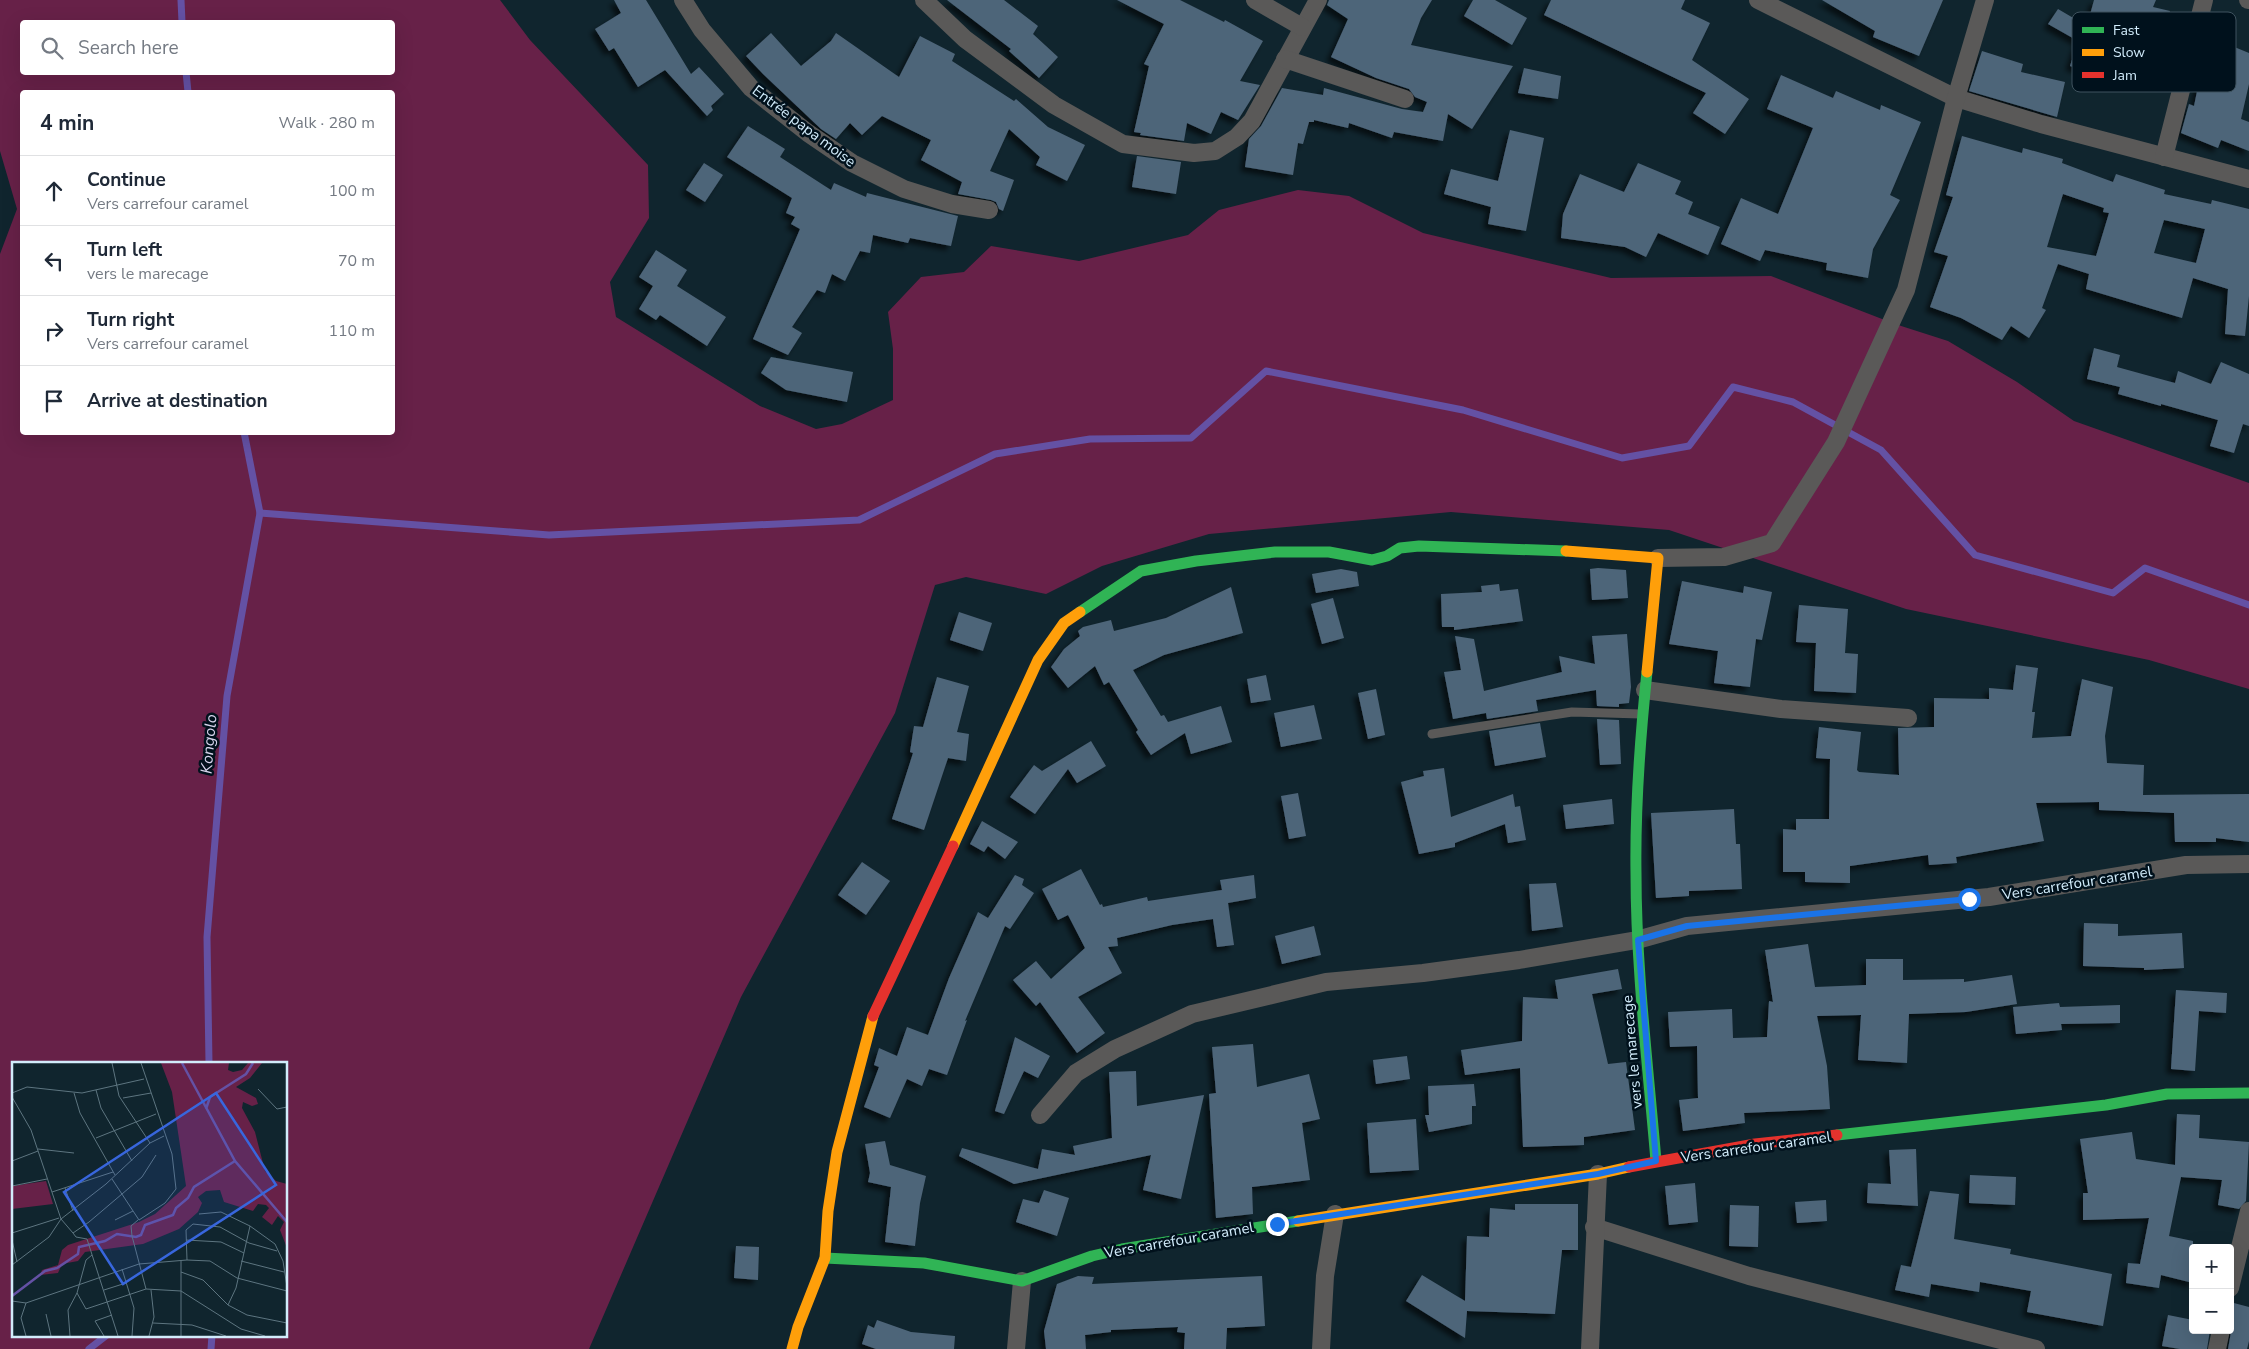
<!DOCTYPE html>
<html lang="en">
<head>
<meta charset="utf-8">
<style>
  body { margin:0; font-family:"Nunito Sans",sans-serif; background:#f6f6f7; color:#1f2937 }
  .controls { position:absolute; right:15px; bottom:15px; display:grid; overflow:hidden; border-radius:5px; box-shadow:0 5px 20px #0002 }
  .controls button { width:45px; height:45px; display:grid; place-items:center; padding:0; border:0; border-bottom:1px solid #e0e1e3; background:#fff; color:#1f2937; font:25px sans-serif }
  .stop { position:absolute; width:15px; height:15px; margin:-11px; border:4px solid #1a73e8; border-radius:50%; background:#fff }
  .stop.end { background:#1a73e8; border-color:#fff; box-shadow:0 1px 5px #0008 }
  .list { margin:0; padding:0; list-style:none }
  h2 { display:flex; justify-content:space-between; align-items:center; height:65px; margin:0; padding:0 20px; font-size:21px }
  h2 small { font-size:16px; font-weight:400; color:#747a83 }
  .list li { display:grid; grid-template-columns:32px 1fr auto; gap:15px; align-items:center; box-sizing:border-box; height:70px; padding:0 20px; border-top:1px solid #e0e1e3 }
  .list b { display:block; font-size:19px; white-space:nowrap }
  .list p { margin:0; font-size:16px; white-space:nowrap; color:#747a83 }
  .list em { font-size:16px; font-style:normal; color:#747a83 }
  .icon { flex:none; width:28px; height:28px; fill:none; stroke:currentColor; stroke-width:2; stroke-linecap:round; stroke-linejoin:round }
  .map { position:relative; flex:none; width:2249px; height:1349px; overflow:hidden }
  .search { position:absolute; background:#fff; box-shadow:0 5px 20px #0002; left:20px; top:20px; width:375px; height:55px; display:flex; align-items:center; gap:12px; box-sizing:border-box; padding:0 18px; border-radius:5px; color:#747a83; font-size:19px }
  .panel { position:absolute; background:#fff; box-shadow:0 5px 20px #0002; left:20px; top:90px; width:375px; height:345px; border-radius:5px }
  .map>svg:first-child { display:block }
  .green { fill:#672148; fill-rule:evenodd }
  .lines { fill:none; stroke-linecap:round; stroke-linejoin:round }
  .stream { stroke:#6451a4; stroke-width:7 }
  .building { fill:#4e6579; fill-rule:evenodd; filter:url(#shadow) }
  .lane { stroke:#5a5958; stroke-width:9 }
  .street { stroke:#5a5958; stroke-width:18 }
  .fast { stroke:#30b455; stroke-width:11 }
  .slow { stroke:#ff9f0a; stroke-width:11 }
  .jam { stroke:#e5322d; stroke-width:11 }
  .route { stroke:#1a73e8; stroke-width:6 }
  .labels { text-anchor:middle; dominant-baseline:central; stroke-width:5; stroke-linejoin:round; paint-order:stroke }
  .street-label { font-size:15px; fill:#d1ecfb; stroke:#00111c }
  .water-label { font-size:16px; font-style:italic; fill:#d6d3eb; stroke:#00111c }
  .inset-river { fill:none; stroke:#6451a4; stroke-width:2.5 }
  .inset-road { fill:none; stroke:#5d7580; stroke-width:1 }
  .view { fill:#3866dd; fill-opacity:0.15; stroke:#3866dd; stroke-width:2.5 }
  .inset-edge { fill:none; stroke:#d1ecfb; stroke-width:2.5 }
  .key { fill:#00111c; stroke:#3f535f; stroke-width:1 }
  .key-label { font-size:14px; fill:#d1ecfb }
</style>
</head>
<body>
<div class="map">
<svg width="2249" height="1349" viewBox="0 0 2249 1349">
  <defs>
    <filter id="shadow"><feDropShadow dx="-4.5" dy="4.5" stdDeviation="2.5" flood-color="#0009"/></filter>
  </defs>
  <rect width="100%" height="100%" fill="#10252e"/>
  <path class="green" d="M0,0h500l30,40 118,125 1,53 -39,64 6,35 144,89 56,23 26,-5 51,-24v-51l-5,-37 33,-35 43,-5 27,-26 88,15 109,-26 31,-25 79,-20 51,6 74,37 188,45 160,-2 124,48 53,17 69,41 57,39 175,62v206l-100,-29 -243,-51 -237,-79 -218,-18 -242,22 -107,32 -56,28 -80,-17 -31,8 -40,128 -154,284 -152,352h-589v-1095l17,-45 -17,-58zM22,22h370v50h-370zM22,92h370v340h-370zM14,1063h272v272h-272z"/>
  <g class="lines">
    <g class="stream">
      <path d="M181,0l1,22"/>
      <path d="M186,72l2,20"/>
      <path d="M260,513l289,22 310,-15 136,-66 95,-15 101,-1 75,-67 197,39 159,48 67,-12 44,-59 60,15 88,48 94,105 138,38 32,-25 104,37"/>
      <path d="M209,1063l-2,-126 20,-241 33,-183 -16,-81"/>
      <path d="M89,1349l18,-14"/>
      <path d="M211,1349l1,-14"/>
    </g>
  </g>
  <g class="building">
    <path d="M614,0h32l45,74 8,-7 25,27 -13,12 2,4 -6,6 -42,-46 -27,17 -24,-39 -5,3 -14,-22 26,-16z"/>
    <path d="M947,0h57l34,26 -5,8 25,23 -19,21 -30,-27 2,-2z"/>
    <path d="M1117,0h63l44,22 1,-2 38,21 -23,40 20,4 -22,35 -17,-8 -10,22 -24,-11 -3,18 -44,-6 1,-2 -7,-1 15,-66 -5,-2 20,-40z"/>
    <path d="M1329,0h103l-11,18 -10,27 102,21 -41,63 -24,-15 -5,27 -49,-9 -2,6 -43,-15 -1,5 -34,-8v2h-5l-6,22 -5,-1 -5,32 -48,-8 4,-28 12,-13 21,-38 41,7 1,-7 78,21 21,3 4,-10 -12,-5 -6,-8 -33,-11 -45,-21 17,-38 -21,-14z"/>
    <path d="M1473,0h22l32,18 -15,27 -48,-29z"/>
    <path d="M1551,0h134l-4,9 29,14 -18,37 57,39 -24,35 -32,-21 13,-20 -162,-78z"/>
    <path d="M1822,0h121l-24,56 -46,-19 2,-6z"/>
    <path d="M2094,0h62l-3,7 17,4 -6,25 -36,-8 -15,51 -43,-13 8,-25 -30,-17 10,-15 29,17z"/>
    <path d="M771,33l30,33 30,-25 5,-8 63,44 21,-41 35,18 -3,7 62,40 2,-2 32,28 37,18 -18,36 -31,-16 4,-8 -31,-28 -19,42 24,9 -11,31 -4,-2 -3,-7 -5,-2 -33,-6 4,-12 -41,-22 10,-20 -49,-24 -20,19 -12,-12 -14,16 -15,-10 -58,-55 -17,-18z"/>
    <path d="M2205,40l22,4 22,9v31l-8,35 8,3v29l-28,-11 -3,8 -37,-15 8,-29 5,2 9,-44h-2z"/>
    <path d="M1982,51l41,13 -2,8 44,10 -8,35 -88,-26z"/>
    <path d="M1524,68l37,8 -3,23 -40,-6z"/>
    <path d="M1781,75l52,23 3,-7 44,19 1,-5 40,17 -31,73 10,5 -27,49 -5,29 -42,-8 1,-7 -62,-13 -5,11 -39,-17 20,-46 37,16 35,-86 -46,-19z"/>
    <path d="M748,126l37,23 -5,8 51,33 3,-7 32,14 1,-4 91,23 -7,30 -41,-8 -2,5 -35,-8 -3,18 -10,-2 -15,30 -13,-7 -7,19 -8,-3 -25,37 10,6 -14,22 -35,-16 47,-110 -9,-5 4,-7 -9,-4 6,-15 -65,-41z"/>
    <path d="M1510,130l34,8 -18,93 -38,-7 3,-17 -47,-13 7,-25 47,12z"/>
    <path d="M1962,136l60,17 1,-5 40,11 -1,4 51,19 3,-8 49,16 -1,4 47,10 1,-4 37,9v87l-4,40 -20,-2 3,-45 -35,-11 -11,40 -96,-29 3,-15 -31,-10 -16,44 4,2 -17,28 -18,-12 -9,14 -41,-22 -31,-11 18,-51 -14,-4 19,-55 -7,-2zM2063,194l41,14 -1,4 6,1 -13,43 -49,-9zM2164,220l41,9 -9,34 -42,-10z"/>
    <path d="M1137,156l44,6 -5,32 -44,-7z"/>
    <path d="M704,163l19,12 -18,27 -19,-12z"/>
    <path d="M1638,163l43,18 -6,13 18,8 -5,12 32,13 -12,28 -50,-22 -12,24 -21,-10 -64,-9 2,-24 17,-40 44,18z"/>
    <path d="M656,250l31,20 -10,16 49,31 -19,29 -47,-31 -4,5 -17,-11 14,-23 -14,-9z"/>
    <path d="M2094,348l26,7 -3,12 58,16 3,-12 33,13 10,-22 28,12v52l-6,-2 -9,29 -24,-7 8,-26 -57,-16v2l-43,-12 2,-7 -33,-8z"/>
    <path d="M771,357l82,15 -6,30 -61,-12 -25,-17z"/>
    <path d="M1598,568l28,2 2,28 -36,2 -2,-31z"/>
    <path d="M1341,569l16,3 2,14 -43,7 -4,-19z"/>
    <path d="M1682,581l61,12 1,-7 28,6 -10,48 -6,-1 -6,48 -36,-4 4,-32 -49,-7z"/>
    <path d="M1499,584l1,7 18,-2 5,32 -69,9v-3h-12l-1,-33 41,-2 -1,-6z"/>
    <path d="M1231,587l12,46 -79,22 -31,15 28,46 3,-1 4,7 53,-16 11,36 -41,12 -6,-21 -34,22 -15,-23 2,-2 -29,-48 -5,3 -9,-19 -27,22 -17,-21 13,-18 16,-13 -2,-5 5,-4 28,-7 3,11 52,-13z"/>
    <path d="M1333,598l11,40 -22,6 -11,-40z"/>
    <path d="M1799,605l49,4 -3,44 13,1 -2,39 -42,-2 2,-48 -20,-1z"/>
    <path d="M959,612l33,11 -9,28 -33,-11z"/>
    <path d="M1627,634l4,53 -2,16 -10,1v3l-22,-1 -1,-16 -60,10 2,11 -51,8 -1,-6 -33,6 -9,-47 17,-2 -6,-34 19,3 10,52 78,-19 -3,-16 36,8 -3,-28z"/>
    <path d="M2016,665l22,3 -6,44h3l-3,26 39,-2 11,-57 31,8 -8,49 2,27 37,2 -1,30 106,-1v48l-33,-4v4h-41l-1,-29 -75,-3v-8l-63,1 8,38 -88,16 1,6 -28,2 -1,-10 -78,11v17l-45,-1v-10h-22v-43l13,1v-11h33l1,-60 -14,-1 3,-31 42,5 -4,38 2,2 40,3 -1,-47 36,-1v-29l55,1v-11l24,2z"/>
    <path d="M1266,675l5,25 -20,3 -4,-24z"/>
    <path d="M937,677l32,9 -12,46 12,2 -3,27 -18,-3 -24,72 -32,-11 21,-66 -3,-1 4,-26 9,1z"/>
    <path d="M1376,689l9,46 -17,4 -10,-46z"/>
    <path d="M1314,705l8,34 -41,8 -7,-34z"/>
    <path d="M1597,719l22,1 2,44 -21,1z"/>
    <path d="M1540,723l6,34 -51,9 -6,-35z"/>
    <path d="M1091,741l15,25 -29,17 -9,-14 -33,45 -25,-17 24,-32 8,6z"/>
    <path d="M1444,768l7,49 62,-23 2,13 5,-1 6,34 -18,3 -3,-19 -50,19v4l-36,7 -18,-72 23,-6 -1,-5z"/>
    <path d="M1298,793l8,43 -17,3 -8,-43z"/>
    <path d="M1612,799l2,25 -48,5 -3,-24z"/>
    <path d="M1734,809l2,35h4l2,45 -53,2v5l-33,2 -5,-85z"/>
    <path d="M982,821l36,21 -13,17 -17,-13 -4,6 -14,-8z"/>
    <path d="M862,862l28,19 -24,34 -28,-20z"/>
    <path d="M1081,869l19,36 2,-1 1,3 44,-10 1,4 74,-11 -2,-10 34,-5 2,23 -28,5 6,42 -17,2 -4,-28 -41,6 -55,13 1,8 -10,1 14,26 -44,24 27,36 -28,20 -37,-51 -4,4 -23,-26 23,-19 15,18 34,-31 -17,-33 -10,5 -16,-31z"/>
    <path d="M1015,875l9,4 -2,6 12,8 -24,36 -5,-3 -40,95 2,-1 -20,55 -18,-6 -7,17 -15,-7 -17,39 -26,-11 15,-40 -5,-2 5,-17 18,8 10,-29 21,8 21,-57 29,-66 10,6z"/>
    <path d="M1556,883l7,44 -31,4 -3,-47z"/>
    <path d="M2084,923l34,1v12l64,-3 2,35 -40,2v-2l-61,-2z"/>
    <path d="M1314,926l7,29 -39,9 -7,-28z"/>
    <path d="M1808,944l7,43 51,-2v-26h37v21l61,-1v3l48,-7 5,29 -51,8 -57,2 -2,49 -49,-3 3,-45 -44,1 10,50 3,43 -86,4 1,10 -62,8 -4,-31 19,-2 -1,-52 -27,1 -2,-35 64,-3 1,29 34,-1 2,-36 4,1 -8,-52z"/>
    <path d="M1618,969l4,20 -30,5 16,70 18,-2 9,68 -51,7v8l-61,2 -3,-79 -55,7 -4,-25 61,-9 1,-44 35,2 -3,-19z"/>
    <path d="M2176,990l51,3 -1,20 -27,-2 -4,60 -24,-2z"/>
    <path d="M2059,1003l1,4 60,-2v18l-59,1 1,6 -46,4 -3,-27z"/>
    <path d="M1015,1037l35,19 -12,22 -14,-7 -20,43 -9,-3z"/>
    <path d="M1253,1044l4,43 52,-13 11,45 -18,4 8,57 -58,7 1,27 -37,4 -7,-124 7,-1 -4,-46z"/>
    <path d="M1407,1056l3,23 -34,5 -3,-24z"/>
    <path d="M1136,1071l1,35 67,-11 -23,104 -38,-9 8,-35 -137,29 -55,-28 3,-8 76,21 4,-20 33,6 -2,-9 39,-8 -3,-66z"/>
    <path d="M1474,1084l2,22h-4v18l-43,8 -4,-17h4l-1,-29z"/>
    <path d="M2177,1114l23,1 -1,23 50,4 -3,59 -7,8 -21,-4 4,-25 -41,-3 -12,59 24,5v42l-32,-8 -2,13 -33,-5 2,-20 12,1 9,-46 -66,2v-27h5l-8,-54 52,-7 4,27 39,6z"/>
    <path d="M1416,1119l3,51 -49,3 -3,-50z"/>
    <path d="M885,1141l5,24 36,11 -6,27 -5,43 -30,-4 6,-55 -23,-5 2,-9 -5,-29z"/>
    <path d="M1916,1149l2,57 -51,-3 1,-20 23,1 -2,-34z"/>
    <path d="M1970,1175l46,2 -1,28 -46,-2z"/>
    <path d="M1695,1183l3,39 -29,3 -4,-39z"/>
    <path d="M1044,1190l25,8 -12,38 -41,-14 7,-23 16,4z"/>
    <path d="M1930,1191l29,3 -5,45 57,10 -1,5 102,20 -9,52 -76,-14 4,-21 -51,-9 -1,10 -48,-8 -2,13 -34,-7 6,-25 10,2z"/>
    <path d="M1826,1200l1,21 -30,2 -2,-21z"/>
    <path d="M1515,1204h63v46h-16l-7,64 -88,-3 -2,27 -59,-37 16,-26 43,26 2,-65 22,1 1,-29 25,2z"/>
    <path d="M1730,1205l29,1 -1,41 -29,-1z"/>
    <path d="M736,1246l23,1 -1,33 -24,-2z"/>
    <path d="M1078,1276l16,1 -2,7 170,-8 3,50 -38,2 -1,21h-42l1,-16 -8,-1 1,-5 -67,3v2l-26,3 1,14h-40l-2,-18 13,-47z"/>
    <path d="M2230,1302l19,5v34l-2,8h-19l3,-17z"/>
    <path d="M2168,1315l25,5v10h17l-3,19h-27l-18,-3z"/>
    <path d="M877,1320l34,12 44,4 -1,13h-78l-14,-5 6,-19 6,3z"/>
  </g>
  <g class="lines">
    <path class="lane" d="M1432,734l140,-22 69,2"/>
    <g class="street">
      <path d="M683,0l19,30 49,58 57,45 44,30 52,26 48,15 37,6"/>
      <path d="M924,0l41,39 89,66 69,39 71,9 21,-2 22,-14 15,-16 66,-121"/>
      <path d="M1255,0l47,27"/>
      <path d="M1758,0l198,98 85,26 208,55"/>
      <path d="M2248,0h1"/>
      <path d="M1285,59l120,40"/>
      <path d="M2164,157l40,-157"/>
      <path d="M1658,558l66,-1 48,-14 64,-101 70,-152 50,-192 29,-98"/>
      <path d="M1645,690l136,19 127,9"/>
      <path d="M1040,1115l36,-42 39,-24 77,-35 134,-32 97,-9 96,-13 118,-20 50,-14 302,-29 197,-32 63,-1"/>
      <path d="M1594,1227l155,49 287,73"/>
      <path d="M2230,1288l19,-77"/>
      <path d="M1016,1349l6,-68"/>
      <path d="M1321,1349l4,-73 10,-62"/>
      <path d="M1590,1349l8,-175"/>
      <path d="M2217,1349l4,-19"/>
    </g>
    <g class="fast">
      <path d="M1080,612l61,-41 55,-10 79,-9h54l43,8 15,-4 13,-8 19,-2 147,5"/>
      <path d="M1647,672c-7,67 -12,134 -11,201 0,96 12,192 20,288"/>
      <path d="M1837,1135l269,-30 61,-11 82,-1"/>
      <path d="M825,1258l99,5 98,18 70,-25 30,-7 176,-28"/>
    </g>
    <g class="slow">
      <path d="M1566,551l92,7 -11,114"/>
      <path d="M953,846l85,-186 26,-37 16,-11"/>
      <path d="M1298,1221l300,-47 31,-7"/>
      <path d="M792,1349l6,-22 27,-69 3,-47 9,-59 36,-136"/>
    </g>
    <g class="jam">
      <path d="M873,1016l80,-170"/>
      <path d="M1629,1167l126,-23 82,-9"/>
    </g>
  </g>
  <g class="lines">
    <path class="route" d="M1277,1224l321,-50 58,-13 -18,-221 49,-14 282,-27"/>
  </g>
  <g class="labels">
    <g class="street-label">
      <text transform="translate(804 126) rotate(37)">Entrée papa moise</text>
      <text transform="translate(2077 883) rotate(-9)">Vers carrefour caramel</text>
      <text transform="translate(1632 1052) rotate(-95)">vers le marecage</text>
      <text transform="translate(1756 1147) rotate(-8)">Vers carrefour caramel</text>
      <text transform="translate(1179 1240) rotate(-10)">Vers carrefour caramel</text>
    </g>
    <g class="water-label">
      <text transform="translate(209 744) rotate(-85)">Kongolo</text>
    </g>
  </g>
  <g transform="translate(12 1062)">
    <rect width="275" height="275" fill="#10252e"/>
    <path d="M149,1h68l-1,7 5,2 9,-2 6,-7h14l-12,15 -14,9 20,11 2,6 -6,2 -9,-4 -1,6 13,24 10,39 11,10 11,3v64l-7,-18 4,-8 -6,-6 -6,9 -10,-8 7,-9 -3,-3 -8,-1 -5,7 -29,-9 -4,-12 -14,1 -8,6 4,6 -4,9 -19,17 -36,15 -58,8 -7,9 -16,3 -4,9 -18,2 2,-5 16,-5 4,-15 6,-5 71,-23 16,-8 31,-28 -14,-94zM34,119l7,23 -41,5v-23z" fill="#672148"/>
    <path class="inset-river" d="M170,1l53,98 52,61M194,47l4,-12 36,-23 7,-11M0,234l33,-25 12,-3 21,-14 1,-7 26,-6 12,-7 19,3 5,-2 4,-10 28,-10 3,-7 12,-10 6,-11 41,-26"/>
    <path class="inset-road" d="M100,1l7,33 31,47M246,27l19,20 10,-2M84,28l5,18 31,53M0,31l15,-6 55,6 62,-14M62,31l6,20 35,62M0,35l19,33 30,89 -12,18 -37,28M111,36l28,-5M84,76l60,-24M26,87l36,4M144,93l-14,22 -53,45 -16,11 -12,-14 45,-35 44,-41 14,-7M0,99l26,-10M100,117l27,41 26,-17 11,-14 -4,-35 -31,-91M0,124l35,-7M53,126l8,23M40,130l61,-20M187,152l22,-2 29,14M103,158l18,-9M126,158l-7,6 1,10 14,53 35,2v-31M0,171l47,-15M61,171l3,4 11,2 31,97M0,178l5,22M174,178l35,2 23,11M175,198l-1,-30 7,-6 27,3 29,16 28,8M229,199l43,11M110,207l12,39 -2,28M169,210l22,8 25,25 8,-17 14,-62 25,18 8,17 4,26M92,228l22,-7M65,231l9,16 60,-20M0,239l14,2 113,-39 48,-4 23,1 27,17 50,13M216,243l19,10 40,8M34,252l5,22M141,261l39,2 34,11M14,274l-5,-18 5,-15M58,274l-2,-26 9,-17 9,-33 6,-5M92,274l-9,-15 17,-6M137,274l5,-19 -3,-27M169,274v-45l60,38 24,7"/>
    <path class="view" d="M204,31l60,92 -153,99 -59,-92z"/>
    <rect width="275" height="275" class="inset-edge"/>
  </g>
  <rect x="2072" y="12" width="164" height="80" rx="8" class="key"/>
  <rect x="2082" y="27" width="22" height="6" fill="#30b455"/>
  <rect x="2082" y="49" width="22" height="7" fill="#ff9f0a"/>
  <rect x="2082" y="72" width="22" height="6" fill="#e5322d"/>
  <g class="key-label">
    <text x="2113" y="35">Fast</text>
    <text x="2113" y="57">Slow</text>
    <text x="2113" y="80">Jam</text>
  </g>
</svg>
<div class="controls">
<button>+</button>
<button>−</button>
</div>
<div class="stop" style="left:1969px;top:899px"></div>
<div class="stop end" style="left:1277px;top:1224px"></div>
<div class="search"><svg class="icon" aria-label="search" viewBox="0 0 24 24"><circle cx="10" cy="10" r="6"/><path d="M15 15l6 6"/></svg>Search here</div>
<section class="panel">
<h2>4 min<small>Walk · 280 m</small></h2>
<ul class="list">
<li><svg class="icon" aria-label="ahead" viewBox="0 0 24 24"><path d="M12 20V5M6 11l6-6 6 6"/></svg><div><b>Continue</b><p>Vers carrefour caramel</p></div><em>100 m</em></li>
<li><svg class="icon" aria-label="left" viewBox="0 0 24 24"><path d="M17 20v-9H6M10 6l-5 5 5 5"/></svg><div><b>Turn left</b><p>vers le marecage</p></div><em>70 m</em></li>
<li><svg class="icon" aria-label="right" viewBox="0 0 24 24"><path d="M7 20v-9h11M14 6l5 5-5 5"/></svg><div><b>Turn right</b><p>Vers carrefour caramel</p></div><em>110 m</em></li>
<li><svg class="icon" aria-label="arrive" viewBox="0 0 24 24"><path d="M6 21V4h12l-3 4 3 4H6"/></svg><div><b>Arrive at destination</b></div></li>
</ul>
</section>
</div>
</body>
</html>
